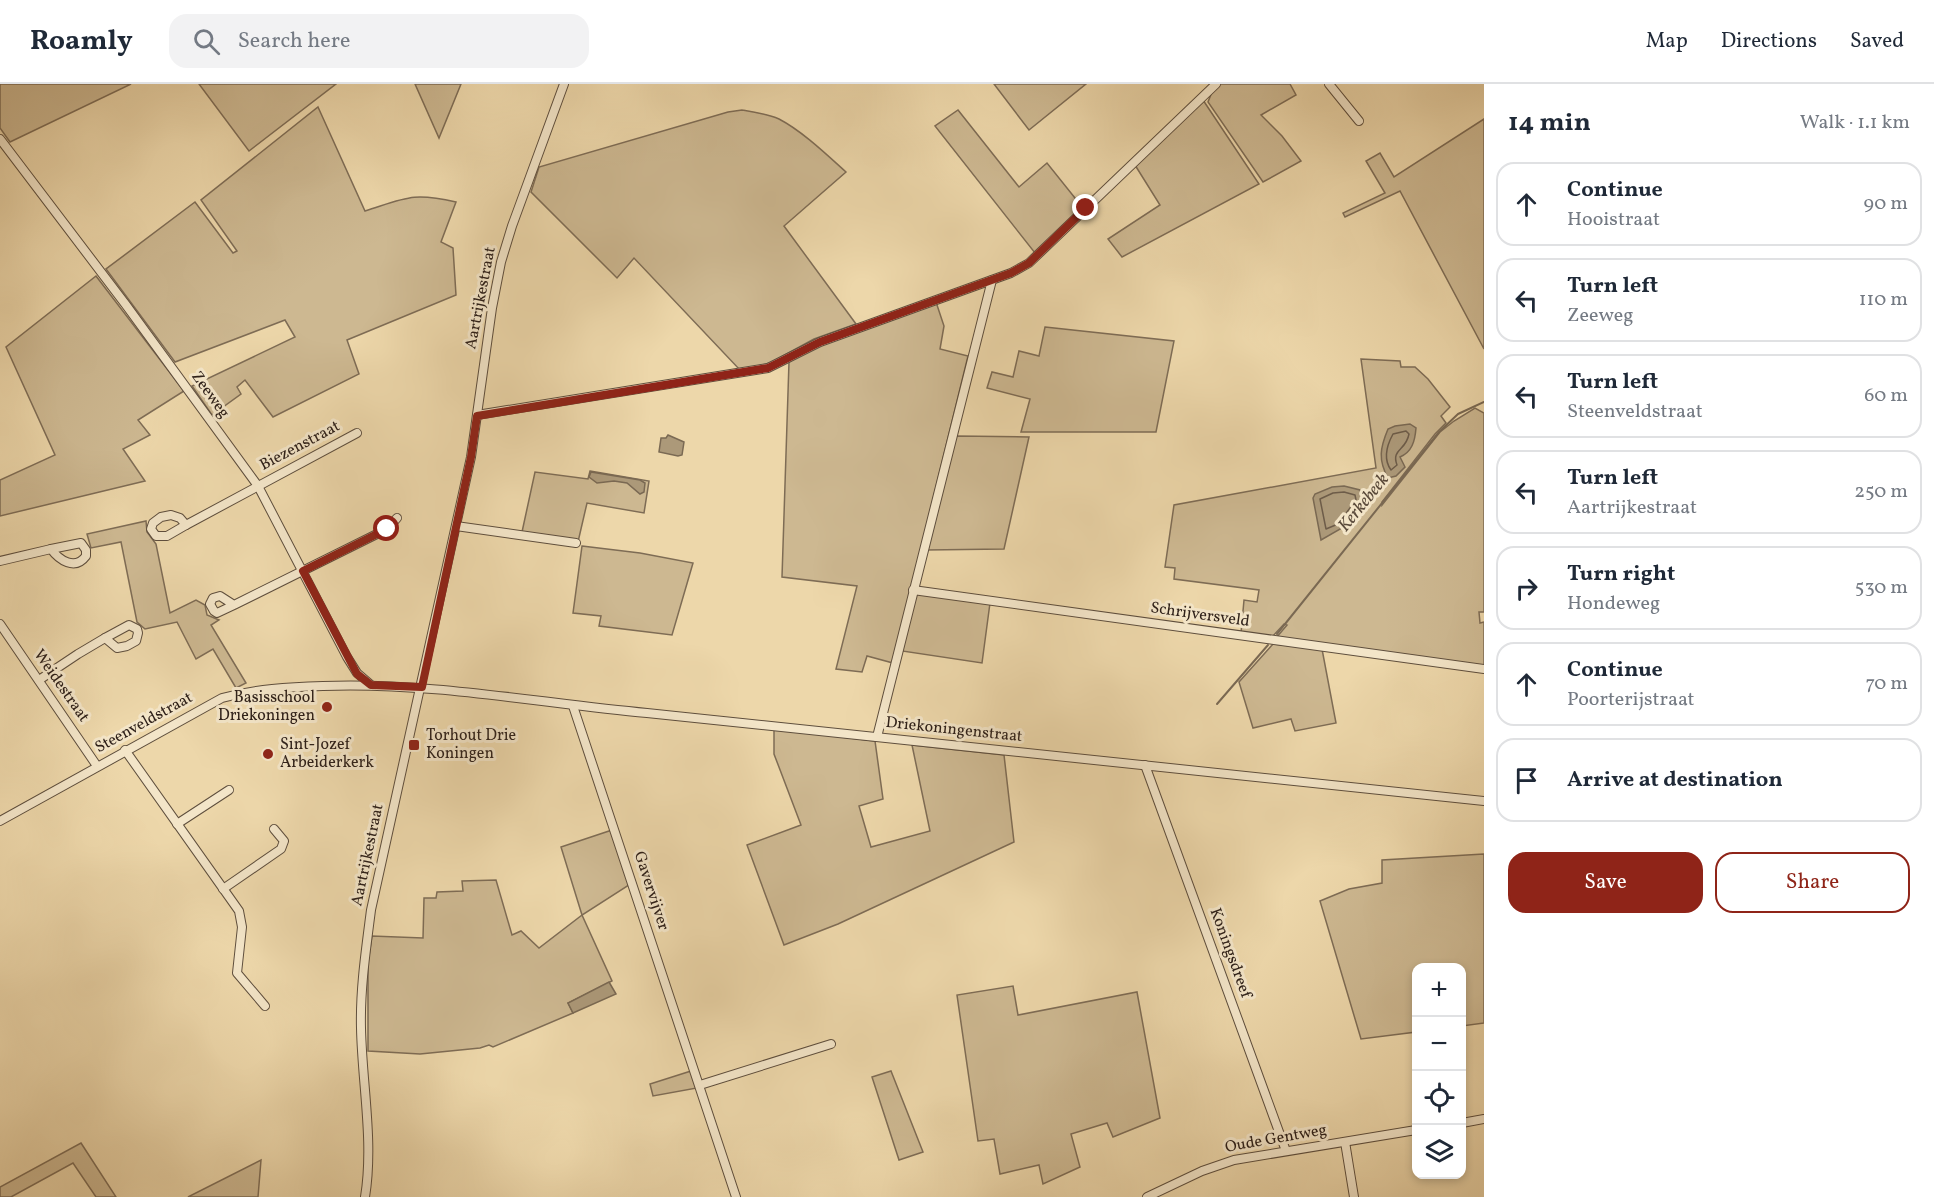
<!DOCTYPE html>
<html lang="en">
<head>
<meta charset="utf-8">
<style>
  body { margin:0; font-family:Vollkorn,serif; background:#f2f2f3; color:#1f2937 }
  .controls { position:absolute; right:18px; bottom:18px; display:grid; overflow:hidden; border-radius:12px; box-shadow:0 3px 9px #0003 }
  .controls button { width:54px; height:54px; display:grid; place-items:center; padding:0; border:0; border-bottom:2px solid #e0e1e3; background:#fff; color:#1f2937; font:30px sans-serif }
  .stop { position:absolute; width:18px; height:18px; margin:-14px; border:4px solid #8f2418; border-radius:50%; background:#fff }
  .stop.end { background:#8f2418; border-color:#fff; box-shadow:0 2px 6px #0008 }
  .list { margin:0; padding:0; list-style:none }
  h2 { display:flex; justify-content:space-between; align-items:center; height:78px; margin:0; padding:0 24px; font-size:26px }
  h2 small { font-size:20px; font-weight:400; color:#747a83 }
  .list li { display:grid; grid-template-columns:39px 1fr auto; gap:18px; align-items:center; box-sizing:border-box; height:84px; margin:0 12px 12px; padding:0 12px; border:2px solid #e0e1e3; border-radius:18px }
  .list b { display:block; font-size:22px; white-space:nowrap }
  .list p { margin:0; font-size:20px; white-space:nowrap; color:#747a83 }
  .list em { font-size:20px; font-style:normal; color:#747a83 }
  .actions { display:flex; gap:12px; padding:18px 24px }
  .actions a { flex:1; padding:14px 0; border:2px solid #8f2418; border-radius:18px; text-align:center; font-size:21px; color:#8f2418 }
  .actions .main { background:#8f2418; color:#fff }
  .icon { flex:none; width:33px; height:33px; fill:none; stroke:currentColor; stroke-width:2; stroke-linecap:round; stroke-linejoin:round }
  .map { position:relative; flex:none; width:1484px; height:1113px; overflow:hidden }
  header { display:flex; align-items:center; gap:36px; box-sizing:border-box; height:84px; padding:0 30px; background:#fff; border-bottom:2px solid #e0e1e3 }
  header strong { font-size:28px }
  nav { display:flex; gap:33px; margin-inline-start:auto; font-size:21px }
  .search { width:420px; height:54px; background:#f2f2f3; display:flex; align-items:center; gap:15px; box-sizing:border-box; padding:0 21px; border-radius:18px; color:#747a83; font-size:22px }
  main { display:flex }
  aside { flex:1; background:#fff }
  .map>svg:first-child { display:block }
  .green { fill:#cdb891; stroke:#7e6c55; stroke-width:1.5 }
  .water { fill:#ac9979; stroke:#7a6953; stroke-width:1.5 }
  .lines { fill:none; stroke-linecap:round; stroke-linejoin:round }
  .shore { stroke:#6d5c49; stroke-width:1.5 }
  .stream { stroke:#7a6953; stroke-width:2 }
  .minor-casing { stroke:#5e4e3d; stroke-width:10 }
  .minor { stroke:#f3e5c8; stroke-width:8 }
  .route { stroke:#8f2418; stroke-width:8 }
  .poi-dot { fill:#8f2418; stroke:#f3e5c8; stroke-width:2 }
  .labels { text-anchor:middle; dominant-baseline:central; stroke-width:6; stroke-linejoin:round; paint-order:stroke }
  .street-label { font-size:16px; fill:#2e2019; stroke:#f3e5c8 }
  .poi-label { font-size:16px; fill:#2e2019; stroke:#f3e5c8; text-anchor:start }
  .water-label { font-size:18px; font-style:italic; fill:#5a4a3b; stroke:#f3e5c8 }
</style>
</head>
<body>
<header>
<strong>Roamly</strong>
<div class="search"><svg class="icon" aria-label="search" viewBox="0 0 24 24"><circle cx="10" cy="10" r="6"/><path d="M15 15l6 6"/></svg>Search here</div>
<nav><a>Map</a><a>Directions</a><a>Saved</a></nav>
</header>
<main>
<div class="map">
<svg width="1484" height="1113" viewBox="0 0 1484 1113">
  <rect width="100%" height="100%" fill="#edd7aa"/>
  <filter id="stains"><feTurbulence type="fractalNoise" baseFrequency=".00333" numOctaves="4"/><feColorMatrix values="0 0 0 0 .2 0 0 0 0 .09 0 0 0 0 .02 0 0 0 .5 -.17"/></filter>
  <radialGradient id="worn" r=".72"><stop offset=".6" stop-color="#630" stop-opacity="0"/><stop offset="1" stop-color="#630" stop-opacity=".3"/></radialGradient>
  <g class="green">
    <path d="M0,0h131l-121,58 -10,-14z"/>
    <path d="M199,0h137l-87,67z"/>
    <path d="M415,0h46l-22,54z"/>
    <path d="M994,0h92l-57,46z"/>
    <path d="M1220,0h70l6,11 -35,20 21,21 19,25 -38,21 -55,-80 4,-10z"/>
    <path d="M1203,16l56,84 -137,73 -14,-18 52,-34 -25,-40z"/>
    <path d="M318,23l47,104c41,-13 47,-19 91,-9l-15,40 12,6 3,47 -109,45 12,34 -86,43 -28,-37 -8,7 4,7 -29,21 -20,-29 103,-49 -10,-17 -110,42 -69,-93 89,-67 38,51 4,-2 -36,-51z"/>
    <path d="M742,26c12,2 25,4 37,9 23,12 47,35 67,53l-62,54 72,98 -42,15 -44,24 -30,7 -106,-112 -17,20 -86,-86 8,-25 189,-55z"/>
    <path d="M958,26l61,77 28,-24 36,45 -48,45 -100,-127z"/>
    <path d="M1484,35v230l-84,-158 -55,26 -2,-4 42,-20 -19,-32 14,-8 14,24z"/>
    <path d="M96,192l88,115 -46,29 12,15 -27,14 22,32 -145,35v-36l55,-25 -49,-108z"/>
    <path d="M936,218l8,24 -4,23 28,7 -75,307 -26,-7 -5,16 -26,-3 21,-83 -75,-9 7,-215 21,-13z"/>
    <path d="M1045,243l129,14 -18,91h-135l9,-33 -43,-11 5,-16 21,5 6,-26 20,5z"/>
    <path d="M1361,275l39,2 1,6h14l13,12 22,28 -9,9 5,7 -11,11 -53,68v3l58,-73 14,-11 21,-13 9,5v199h-5l1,11 4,-1v44l-208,-28 11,-13 -3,-1 -12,13 -31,-4 3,-33 13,2 2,-12 -85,-11 1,-11 -10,-1 9,-62 202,-37z"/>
    <path d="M957,352l72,1 -25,112 -78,1 28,-112z"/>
    <path d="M590,387l59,10 -5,32 -57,-10 -9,39 -56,-10 13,-60 53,7z"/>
    <path d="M146,437l1,11 9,12 14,69 26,-13 9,5 2,10 12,5 -8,5 35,58 -10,5 -23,-39 -17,10 -19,-37 -32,7 -8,-7 -16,-80 -30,6 -4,-14z"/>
    <path d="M582,462l58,7 53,10 -21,72 -73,-9 2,-10 -28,-3z"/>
    <path d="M916,508l74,11 -8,60 -80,-12z"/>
    <path d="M1273,560l49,5 14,74 -41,8 -4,-12 -38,9 -14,-46z"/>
    <path d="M774,645l101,12 8,58 -24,7 12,41 59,-16 -18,-86 92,10 10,87 -176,82 -54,21 -37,-100 54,-20 -27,-71z"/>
    <path d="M612,746l17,55 -47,30 30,66 -44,22 5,10 -80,34 -4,-2 -9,3 -60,6 -52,-3v-88l4,-27 51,2 1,-40h12l1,-6 26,-1 -1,-10 34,-1 16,55 9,-4 18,17 43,-33 -21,-68z"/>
    <path d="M1484,770v169l-22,3v-58h-46v64l-55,7 -41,-138 29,-12 33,-6v-23z"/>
    <path d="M1013,902l5,29 119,-23 23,126 -47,19 -6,-14 -36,11 9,33 -37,17 -4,-19 -39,9 -6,-35 -16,2 -21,-146z"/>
    <path d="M691,987l6,17 -44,8 -3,-12z"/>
    <path d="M891,987l32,81 -24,8 -27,-83z"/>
    <path d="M81,1059l35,54h-20l-23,-34 -62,34h-11v-10z"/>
    <path d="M261,1076l-3,37h-70z"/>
  </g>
  <g class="water">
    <path d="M1410,340l6,4c-1,13 -4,24 -16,29l5,10 -9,9 -8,2c-10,-18 -8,-30 0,-49l7,-3z"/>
    <path d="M668,351l16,7 -2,13 -4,1 -19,-4 2,-14h5z"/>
    <path d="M591,388l49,8 5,3 -1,9 -4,2 -13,-11 -13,-2 -17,2 -8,-6z"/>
    <path d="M1344,402l16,4 4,11 -22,27 -21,12 -8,-42 2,-4 17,-7z"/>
    <path d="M609,898l7,12 -43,19 -5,-10z"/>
  </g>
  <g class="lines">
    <g class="shore">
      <path d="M1406,347l3,3c-3,17 -18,15 -12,31l-6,5c-8,-11 -4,-25 2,-36z"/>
      <path d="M1344,408l11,3 1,5 -18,24 -12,5 -6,-30 13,-6z"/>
    </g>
    <g class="stream">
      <path d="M1277,550l162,-202 19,-18 26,-12"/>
      <path d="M1217,620l51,-59"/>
    </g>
    <g class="minor-casing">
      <g id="minor">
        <path d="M1329,0l30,37"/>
        <path d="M0,55l126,166 132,181 89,171 10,16 14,12"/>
        <path d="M477,331l291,-47 52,-26 191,-69 18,-10 187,-179"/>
        <path d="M171,431l9,3 6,7 -19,11h-11l-5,-7 2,-6 8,-6z"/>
        <path d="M186,441l171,-92"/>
        <path d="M456,442l120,17"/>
        <path d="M81,459l5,7v6c-11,15 -27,4 -35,-7z"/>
        <path d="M0,477l51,-12"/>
        <path d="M913,506l571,79"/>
        <path d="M234,521l-17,8 -3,-2 -4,-7 3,-6 7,-2 14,9 153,-76 10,-11"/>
        <path d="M0,540l97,142"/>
        <path d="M129,541l8,4 1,4 -2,8 -9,5 -10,2 -12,-10z"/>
        <path d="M39,596l39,-26 27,-16"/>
        <path d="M573,622l163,491"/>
        <path d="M877,653l115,-457"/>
        <path d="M125,666l114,161 3,16 -5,46 28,33"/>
        <path d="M1145,681l141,386"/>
        <path d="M0,737l222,-123c33,-9 67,-11 101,-12 109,-4 216,17 324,27 279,29 558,58 837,88"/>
        <path d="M177,740l52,-34"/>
        <path d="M223,805l58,-40 3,-8 -10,-12"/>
        <path d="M700,1001l131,-41"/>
        <path d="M1462,1039l22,-4"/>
        <path d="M1345,1058l9,55"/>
        <path d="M365,1113c9,-55 -3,-114 -4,-169 -1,-39 5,-79 10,-118l100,-453 21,-149 9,-46 11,-36 52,-142"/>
        <path d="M1147,1113l55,-26 32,-11 182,-30"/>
      </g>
    </g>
    <use href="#minor" class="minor"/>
  </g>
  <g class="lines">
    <path class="route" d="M387,445l-84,42 54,103 14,11 51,2 49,-230 6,-41 291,-48 52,-26 191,-69 18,-10 57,-55"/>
  </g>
  <g class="poi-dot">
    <circle cx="327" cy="623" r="6"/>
    <rect x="408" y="655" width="12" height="12" rx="3"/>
    <circle cx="268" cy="670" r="6"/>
  </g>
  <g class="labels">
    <g class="street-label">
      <text transform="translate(481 214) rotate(-79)">Aartrijkestraat</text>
      <text transform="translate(210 311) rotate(54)">Zeeweg</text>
      <text transform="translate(300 362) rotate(-28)">Biezenstraat</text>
      <text transform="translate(1200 531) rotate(8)">Schrijversveld</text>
      <text transform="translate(61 602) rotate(55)">Weidestraat</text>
      <text transform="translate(144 639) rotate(-29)">Steenveldstraat</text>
      <text transform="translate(954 646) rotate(6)">Driekoningenstraat</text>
      <text transform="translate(368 771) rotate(-78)">Aartrijkestraat</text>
      <text transform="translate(651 807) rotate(72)">Gavervijver</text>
      <text transform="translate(1230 869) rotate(70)">Koningsdreef</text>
      <text transform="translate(1276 1055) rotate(-10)">Oude Gentweg</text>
    </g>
    <g class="poi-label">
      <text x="315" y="614" text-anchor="end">Basisschool<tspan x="315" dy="18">Driekoningen</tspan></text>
      <text x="426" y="652">Torhout Drie<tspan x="426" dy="18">Koningen</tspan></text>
      <text x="280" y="661">Sint-Jozef<tspan x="280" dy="18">Arbeiderkerk</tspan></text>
    </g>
    <g class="water-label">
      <text transform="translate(1364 419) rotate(-51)">Kerkebeek</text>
    </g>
  </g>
  <rect width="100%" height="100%" filter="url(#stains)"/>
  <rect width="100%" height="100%" fill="url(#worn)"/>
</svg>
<div class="controls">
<button>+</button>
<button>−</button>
<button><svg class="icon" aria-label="locate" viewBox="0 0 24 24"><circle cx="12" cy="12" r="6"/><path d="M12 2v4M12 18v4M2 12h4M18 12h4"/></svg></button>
<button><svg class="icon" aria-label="layers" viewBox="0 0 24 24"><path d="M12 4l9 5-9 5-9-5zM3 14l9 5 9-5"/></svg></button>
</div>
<div class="stop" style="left:387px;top:445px"></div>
<div class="stop end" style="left:1086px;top:124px"></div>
</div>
<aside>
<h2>14 min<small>Walk · 1.1 km</small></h2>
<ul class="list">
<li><svg class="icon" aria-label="ahead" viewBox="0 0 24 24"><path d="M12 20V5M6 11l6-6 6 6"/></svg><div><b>Continue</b><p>Hooistraat</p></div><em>90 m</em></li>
<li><svg class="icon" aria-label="left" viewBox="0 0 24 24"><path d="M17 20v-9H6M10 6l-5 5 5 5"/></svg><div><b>Turn left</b><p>Zeeweg</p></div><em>110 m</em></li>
<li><svg class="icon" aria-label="left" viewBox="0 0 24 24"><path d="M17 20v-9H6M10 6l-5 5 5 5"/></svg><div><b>Turn left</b><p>Steenveldstraat</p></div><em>60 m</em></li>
<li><svg class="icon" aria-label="left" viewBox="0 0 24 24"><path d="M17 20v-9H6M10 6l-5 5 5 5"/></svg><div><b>Turn left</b><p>Aartrijkestraat</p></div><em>250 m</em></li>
<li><svg class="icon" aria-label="right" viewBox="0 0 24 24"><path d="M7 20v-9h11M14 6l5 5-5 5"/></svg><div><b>Turn right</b><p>Hondeweg</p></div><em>530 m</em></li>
<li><svg class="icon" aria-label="ahead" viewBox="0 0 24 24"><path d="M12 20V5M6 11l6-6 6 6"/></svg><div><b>Continue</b><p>Poorterijstraat</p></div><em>70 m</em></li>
<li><svg class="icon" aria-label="arrive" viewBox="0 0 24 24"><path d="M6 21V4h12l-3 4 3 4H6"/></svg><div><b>Arrive at destination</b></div></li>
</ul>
<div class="actions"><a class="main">Save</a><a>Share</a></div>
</aside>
</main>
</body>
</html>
